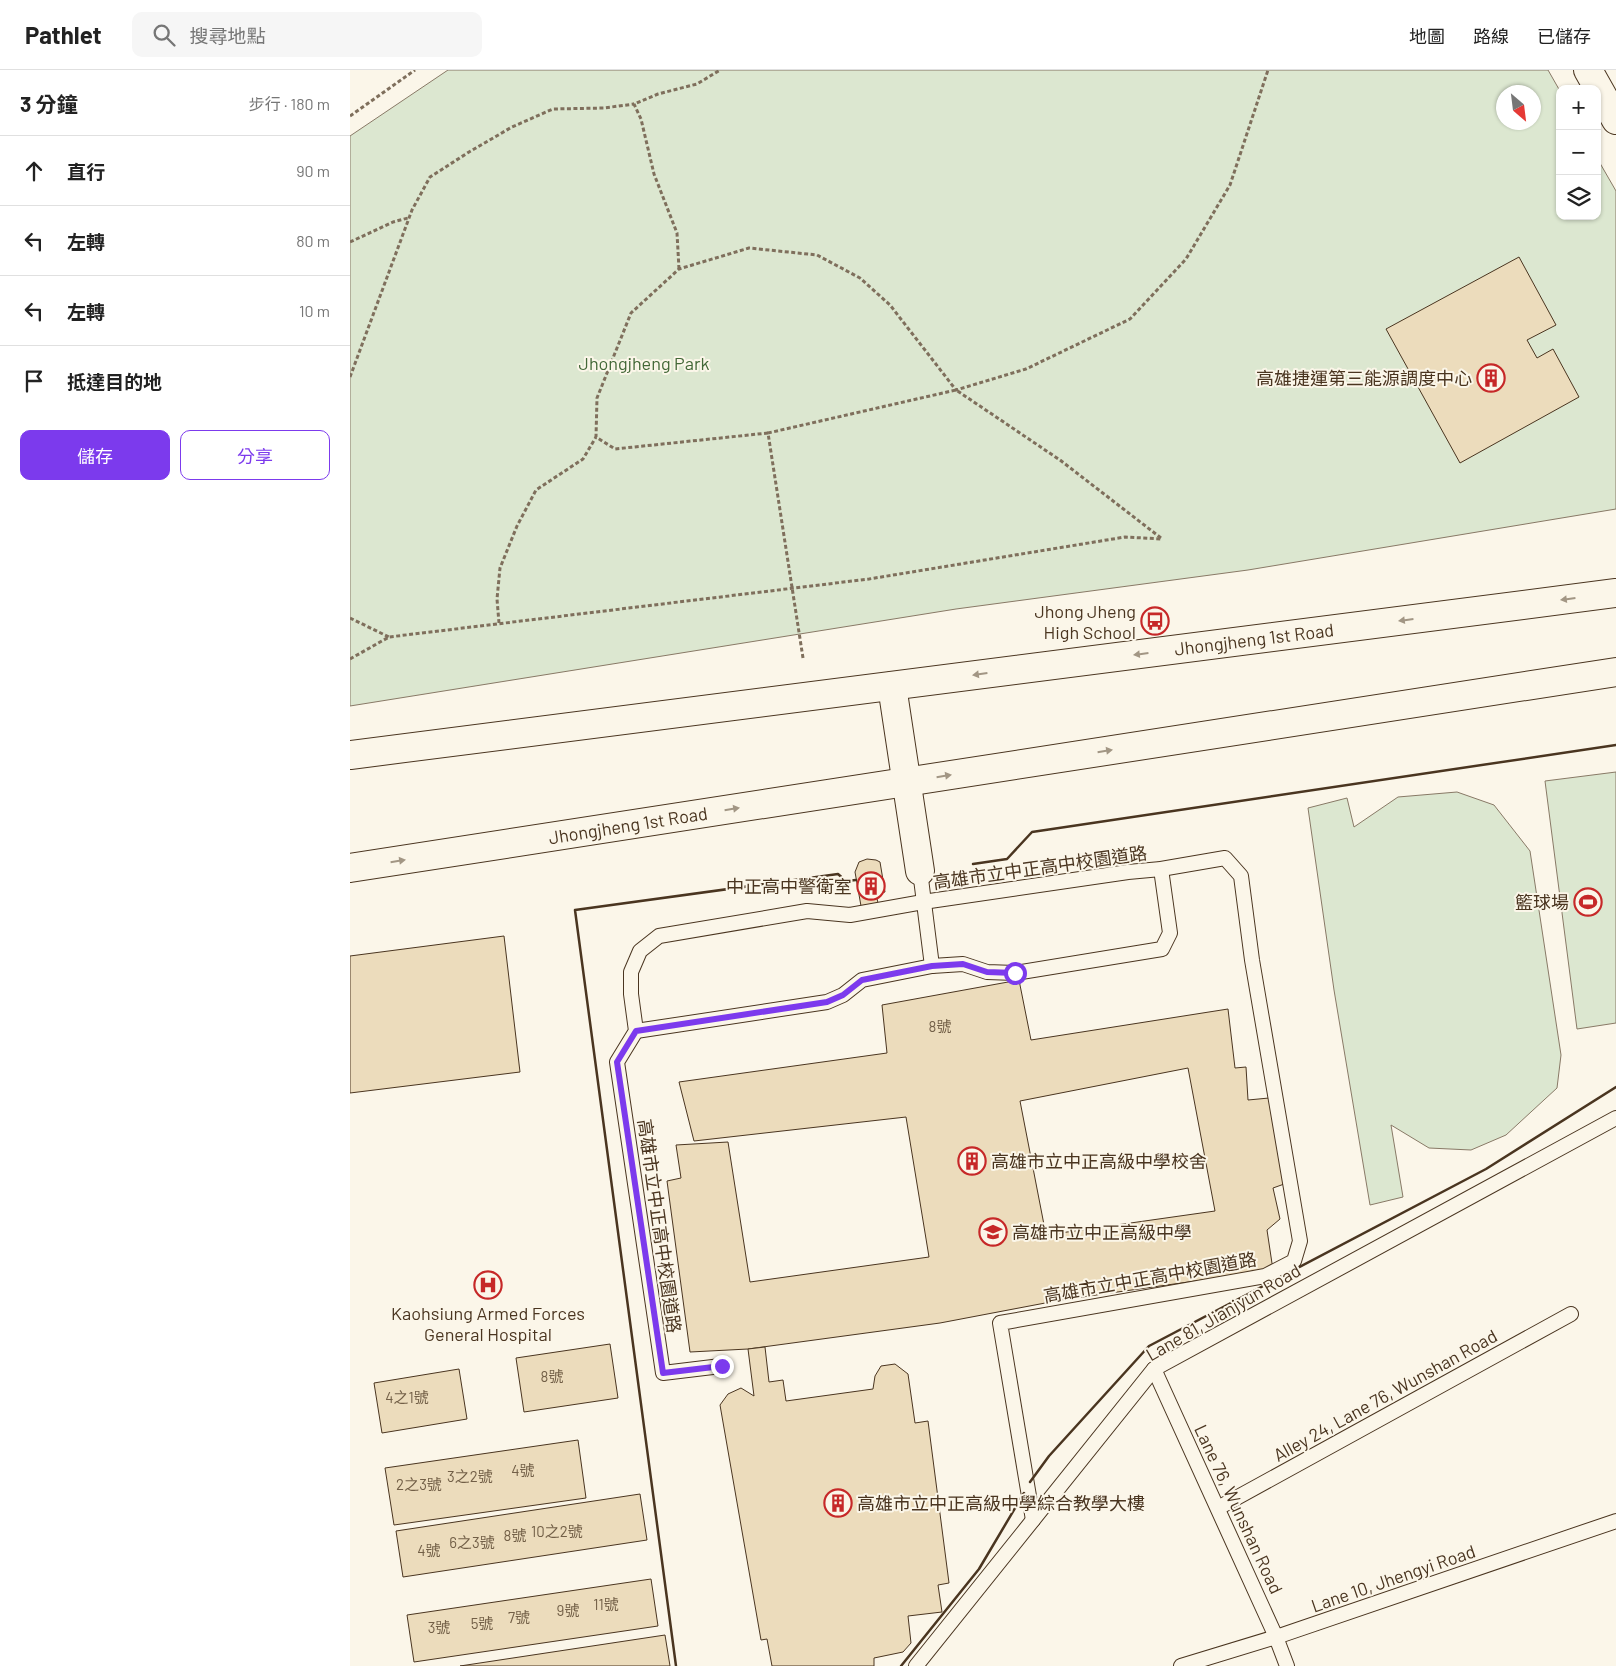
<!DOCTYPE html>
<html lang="zh-TW">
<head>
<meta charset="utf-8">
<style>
  body { margin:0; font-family:Barlow,"Noto Sans TC",sans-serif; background:#f6f6f6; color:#222 }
  .controls { position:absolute; right:15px; top:15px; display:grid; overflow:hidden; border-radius:10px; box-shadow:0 1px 4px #0004 }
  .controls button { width:45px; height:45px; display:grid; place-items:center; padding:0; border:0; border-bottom:1px solid #e0e0e0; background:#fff; color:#222; font:25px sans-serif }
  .compass { position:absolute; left:1146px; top:15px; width:45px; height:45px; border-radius:50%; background:#fff; box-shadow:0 1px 4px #0004; rotate:152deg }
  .stop { position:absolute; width:15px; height:15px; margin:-11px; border:4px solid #7c3aed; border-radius:50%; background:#fff }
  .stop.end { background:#7c3aed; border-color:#fff; box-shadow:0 1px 5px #0008 }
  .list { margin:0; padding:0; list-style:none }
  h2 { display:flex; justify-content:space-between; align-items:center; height:65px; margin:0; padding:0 20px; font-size:21px }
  h2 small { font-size:16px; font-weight:400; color:#767676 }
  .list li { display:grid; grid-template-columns:32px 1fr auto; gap:15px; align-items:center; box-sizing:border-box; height:70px; padding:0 20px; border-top:1px solid #e0e0e0 }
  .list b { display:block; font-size:19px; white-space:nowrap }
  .list em { font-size:16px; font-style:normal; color:#767676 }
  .actions { display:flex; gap:10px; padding:15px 20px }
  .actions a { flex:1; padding:11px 0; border:1px solid #7c3aed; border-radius:10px; text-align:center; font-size:18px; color:#7c3aed }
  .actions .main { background:#7c3aed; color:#fff }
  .icon { flex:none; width:28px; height:28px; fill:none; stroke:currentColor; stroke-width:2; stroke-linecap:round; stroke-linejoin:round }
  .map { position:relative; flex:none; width:1266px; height:1596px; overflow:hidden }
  header { display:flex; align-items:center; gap:30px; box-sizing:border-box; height:70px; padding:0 25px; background:#fff; border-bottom:1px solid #e0e0e0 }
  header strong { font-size:24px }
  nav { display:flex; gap:28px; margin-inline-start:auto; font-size:18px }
  .search { width:350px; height:45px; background:#f6f6f6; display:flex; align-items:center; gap:12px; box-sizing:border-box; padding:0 18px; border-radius:10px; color:#767676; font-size:19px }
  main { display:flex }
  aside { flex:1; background:#fff }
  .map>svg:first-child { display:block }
  .green { fill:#dce7d0; stroke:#887966; fill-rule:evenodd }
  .building { fill:#ecdcbc; stroke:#4a3520; fill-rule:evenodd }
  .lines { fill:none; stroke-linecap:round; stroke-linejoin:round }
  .service-casing { stroke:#4a3520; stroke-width:16 }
  .minor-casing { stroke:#4a3520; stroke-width:30 }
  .tertiary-casing { stroke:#4a3520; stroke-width:30 }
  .path { stroke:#7f6f5c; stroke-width:3; stroke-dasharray:4 2.5; stroke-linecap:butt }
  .service { stroke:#fbf6e9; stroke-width:14 }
  .minor { stroke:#fbf6e9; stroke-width:28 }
  .tertiary { stroke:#fbf6e9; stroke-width:28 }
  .wall { stroke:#4a3520; stroke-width:2.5 }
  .oneway { fill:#a29684 }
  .route { stroke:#7c3aed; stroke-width:6 }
  .labels { text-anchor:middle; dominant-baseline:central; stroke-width:4; stroke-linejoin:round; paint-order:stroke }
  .number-label { font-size:15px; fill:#725f47 }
  .park-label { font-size:18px; fill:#436837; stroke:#fbf6e9 }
  .poi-label { font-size:18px; fill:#4a3520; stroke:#fbf6e9; text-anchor:end }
  .street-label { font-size:18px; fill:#4a3520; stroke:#fbf6e9 }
</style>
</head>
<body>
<header>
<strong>Pathlet</strong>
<div class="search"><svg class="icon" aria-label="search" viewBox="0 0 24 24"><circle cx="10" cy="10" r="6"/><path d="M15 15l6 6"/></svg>搜尋地點</div>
<nav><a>地圖</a><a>路線</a><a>已儲存</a></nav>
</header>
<main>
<aside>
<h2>3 分鐘<small>步行 · 180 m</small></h2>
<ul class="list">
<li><svg class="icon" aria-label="ahead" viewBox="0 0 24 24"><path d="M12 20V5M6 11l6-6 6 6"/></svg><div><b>直行</b></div><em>90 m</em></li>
<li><svg class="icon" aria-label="left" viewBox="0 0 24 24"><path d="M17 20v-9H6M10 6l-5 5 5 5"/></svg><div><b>左轉</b></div><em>80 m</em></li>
<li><svg class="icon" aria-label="left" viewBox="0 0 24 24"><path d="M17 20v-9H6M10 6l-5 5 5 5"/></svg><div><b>左轉</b></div><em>10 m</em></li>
<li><svg class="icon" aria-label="arrive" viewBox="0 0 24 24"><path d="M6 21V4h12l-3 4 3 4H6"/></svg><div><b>抵達目的地</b></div></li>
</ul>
<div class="actions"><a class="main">儲存</a><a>分享</a></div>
</aside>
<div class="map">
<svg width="1266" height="1596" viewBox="0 0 1266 1596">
  <rect width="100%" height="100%" fill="#fbf6e9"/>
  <g class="green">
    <path d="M98,0h1100l12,21v125h37v-58l19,33v318l-368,61 -292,39 -606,97v-570zM1154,22h30v30h-30z"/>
    <path d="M1266,702v251l-39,6 -32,-248z"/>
    <path d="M1107,722l37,13 36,46 31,204 -4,33 -51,47 -35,15 -42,-2 -38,-23 12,72 -33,8 -36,-215 -26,-182 39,-10 7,29 44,-30z"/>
  </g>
  <g class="building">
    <path d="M1169,187l37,68 -29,15 10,18 16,-9 26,48 -119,66 -74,-134z"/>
    <path d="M517,789l9,1 4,2 5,30 -9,2 2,9 -17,3 -6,-34 4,-10z"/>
    <path d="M154,866l16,136 -170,21v-137z"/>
    <path d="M669,910l12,60 197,-31 7,59 11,-1 2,33 21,-2 18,85 -14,5 7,31 -13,11 6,40 -212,30 -121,23 -192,26 -58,3 -23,-171 14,-3 -5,-33 52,-3 22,140 179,-25 -23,-140 -212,24 -15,-59 208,-29 -5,-48zM838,998l27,143 -169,24 -26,-134z"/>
    <path d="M260,1274l8,54 -94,14 -8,-54z"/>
    <path d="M415,1277l4,35 14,-2 3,21 87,-12 2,-13 6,-10 14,-2 13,10 7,49 13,-2 21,162 -11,2 4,27 -34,4 3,27 -8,9 -29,6v8h-102l-5,-27 -6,1 -41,-235 8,-11 13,-6 13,8 -6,-47z"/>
    <path d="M109,1299l8,50 -85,14 -8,-50z"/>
    <path d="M228,1370l8,58 -192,27 -9,-57z"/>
    <path d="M290,1424l7,46 -244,37 -7,-46z"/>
    <path d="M301,1509l7,47 -244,36 -7,-47z"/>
    <path d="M315,1565l5,31h-210z"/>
  </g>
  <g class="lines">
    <g class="service-casing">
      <g id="service">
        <path d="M570,801l12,95"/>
        <path d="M286,961l191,-29 16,-7 19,-15 70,-14 31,-2 24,8 28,1 147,-24 8,-16 -9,-64"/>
        <path d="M371,1296l-58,7 -46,-311 19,-31 -5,-37v-22l9,-21 19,-15 148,-25 43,4 73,-13 205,-30 33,-3 64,-11 16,18 11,84 48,281 -6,20 -29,15 -265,47 33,197"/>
        <path d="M804,1299l122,268 11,29"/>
        <path d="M868,1438l353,-194"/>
        <path d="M566,1596l238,-297 462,-251"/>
        <path d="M831,1596l95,-29 340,-116"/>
      </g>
    </g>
    <g class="minor-casing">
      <path id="minor" d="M542,616l28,185"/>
    </g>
    <g class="tertiary-casing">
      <g id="tertiary">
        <path d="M1238,0l28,50"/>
        <path d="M0,685l1266,-162"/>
        <path d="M0,798l1266,-196"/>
      </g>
    </g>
    <g class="path">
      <path d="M0,46l65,-46"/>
      <path d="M0,172l43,-20 15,-4"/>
      <path d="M329,199l-2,-36 -23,-59 -13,-55 -7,-15 24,-10 39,-10 23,-14"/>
      <path d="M0,307l62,-167 18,-33 39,-25 43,-25 41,-18 51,-1 30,-4"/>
      <path d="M418,363l-153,16 -19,-12 1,-39 34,-85 48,-44 70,-21 68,7 43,23 30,27 66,85 70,-21 104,-50 56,-60 44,-74 38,-115"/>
      <path d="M0,548l39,19"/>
      <path d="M149,553l-2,-24 3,-31 17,-42 19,-36 47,-31 13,-22"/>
      <path d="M453,588l-35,-225 188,-43 104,70 101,78"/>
      <path d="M0,589l39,-22 480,-58 256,-42 37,2"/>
    </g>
    <use href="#service" class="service"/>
    <use href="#minor" class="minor"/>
    <use href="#tertiary" class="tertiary"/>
    <g class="wall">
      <path d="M623,794l34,-5 25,-27 584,-87"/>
      <path d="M680,1412l19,-26 100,-110 337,-177 130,-82"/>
      <path d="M326,1596l-101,-756 263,-36 8,7 10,-1"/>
      <path d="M551,1596l78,-97 45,-76"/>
    </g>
  </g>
  <defs><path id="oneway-solid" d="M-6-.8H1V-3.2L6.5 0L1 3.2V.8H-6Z" transform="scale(1.25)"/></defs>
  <g class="oneway">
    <use href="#oneway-solid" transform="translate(1218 529) rotate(173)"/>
    <use href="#oneway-solid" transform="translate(1056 550) rotate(173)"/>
    <use href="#oneway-solid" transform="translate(791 584) rotate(173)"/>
    <use href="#oneway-solid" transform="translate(630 604) rotate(172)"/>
    <use href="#oneway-solid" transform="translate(755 681) rotate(-9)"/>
    <use href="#oneway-solid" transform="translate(594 706) rotate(-9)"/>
    <use href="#oneway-solid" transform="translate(382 739) rotate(-9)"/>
    <use href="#oneway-solid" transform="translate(48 791) rotate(-9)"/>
  </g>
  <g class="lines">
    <path class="route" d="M372,1296l-59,7 -46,-311 19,-31 191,-29 16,-7 19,-15 70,-14 31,-2 24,8 28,1"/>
  </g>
  <defs>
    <g id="building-ring" transform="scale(1.4375)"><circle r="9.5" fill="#fbf6e9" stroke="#c62828" stroke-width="1.5"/><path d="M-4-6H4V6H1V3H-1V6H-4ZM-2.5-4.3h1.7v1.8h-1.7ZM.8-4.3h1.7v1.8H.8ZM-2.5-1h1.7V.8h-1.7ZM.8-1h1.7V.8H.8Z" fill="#c62828"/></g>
    <g id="bus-ring" transform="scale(1.4375)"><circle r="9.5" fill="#fbf6e9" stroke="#c62828" stroke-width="1.5"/><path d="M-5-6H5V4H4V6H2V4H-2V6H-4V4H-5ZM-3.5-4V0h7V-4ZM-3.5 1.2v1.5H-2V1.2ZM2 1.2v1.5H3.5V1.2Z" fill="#c62828"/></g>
    <g id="stadium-ring" transform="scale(1.4375)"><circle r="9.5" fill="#fbf6e9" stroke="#c62828" stroke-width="1.5"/><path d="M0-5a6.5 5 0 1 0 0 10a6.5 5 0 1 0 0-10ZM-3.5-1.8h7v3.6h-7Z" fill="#c62828"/></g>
    <g id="school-ring" transform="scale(1.4375)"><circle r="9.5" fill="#fbf6e9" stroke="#c62828" stroke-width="1.5"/><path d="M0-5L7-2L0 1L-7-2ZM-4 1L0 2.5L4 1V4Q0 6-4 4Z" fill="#c62828"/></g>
    <g id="hospital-ring" transform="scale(1.4375)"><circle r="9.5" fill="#fbf6e9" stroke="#c62828" stroke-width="1.5"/><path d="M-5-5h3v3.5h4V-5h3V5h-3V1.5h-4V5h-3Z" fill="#c62828"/></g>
  </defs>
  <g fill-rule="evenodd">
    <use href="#building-ring" x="1141" y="308"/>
    <use href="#bus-ring" x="805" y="551"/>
    <use href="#building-ring" x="521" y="816"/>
    <use href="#stadium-ring" x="1238" y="832"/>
    <use href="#building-ring" x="622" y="1091"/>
    <use href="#school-ring" x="643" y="1162"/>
    <use href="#hospital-ring" x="138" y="1215"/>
    <use href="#building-ring" x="488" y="1433"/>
  </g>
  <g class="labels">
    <g class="number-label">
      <text x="590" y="956">8號</text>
      <text x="202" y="1306">8號</text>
      <text x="57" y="1327">4之1號</text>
      <text x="173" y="1400">4號</text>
      <text x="120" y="1406">3之2號</text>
      <text x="69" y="1414">2之3號</text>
      <text x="207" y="1461">10之2號</text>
      <text x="165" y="1465">8號</text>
      <text x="122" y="1472">6之3號</text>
      <text x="79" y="1480">4號</text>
      <text x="256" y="1534">11號</text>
      <text x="218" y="1540">9號</text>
      <text x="169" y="1547">7號</text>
      <text x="132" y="1553">5號</text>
      <text x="89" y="1557">3號</text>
    </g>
    <g class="park-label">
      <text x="294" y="293">Jhongjheng Park</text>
    </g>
    <g class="poi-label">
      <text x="1122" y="308">高雄捷運第三能源調度中心</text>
      <text x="786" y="541">Jhong Jheng<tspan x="786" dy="21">High School</tspan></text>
      <text x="502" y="816">中正高中警衛室</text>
      <text x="1219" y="832">籃球場</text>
      <text x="641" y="1091" text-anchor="start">高雄市立中正高級中學校舍</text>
      <text x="662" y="1162" text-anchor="start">高雄市立中正高級中學</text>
      <text x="138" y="1243" text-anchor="middle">Kaohsiung Armed Forces<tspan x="138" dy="21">General Hospital</tspan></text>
      <text x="507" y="1433" text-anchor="start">高雄市立中正高級中學綜合教學大樓</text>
    </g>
    <g class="street-label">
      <text transform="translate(904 569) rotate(-7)">Jhongjheng 1st Road</text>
      <text transform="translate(278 755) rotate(-9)">Jhongjheng 1st Road</text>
      <text transform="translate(690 797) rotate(-8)">高雄市立中正高中校園道路</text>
      <text transform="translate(310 1156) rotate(82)">高雄市立中正高中校園道路</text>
      <text transform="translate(800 1207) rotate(-10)">高雄市立中正高中校園道路</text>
      <text transform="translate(873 1242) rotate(-30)">Lane 81, Jianjyun Road</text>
      <text transform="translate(1035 1325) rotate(-29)">Alley 24, Lane 76, Wunshan Road</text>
      <text transform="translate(889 1439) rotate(65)">Lane 76, Wunshan Road</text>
      <text transform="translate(1043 1508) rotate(-19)">Lane 10, Jhengyi Road</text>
    </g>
  </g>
</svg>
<div class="controls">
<button>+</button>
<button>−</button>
<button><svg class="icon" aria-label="layers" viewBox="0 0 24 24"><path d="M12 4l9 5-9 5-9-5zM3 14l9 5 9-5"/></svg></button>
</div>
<svg class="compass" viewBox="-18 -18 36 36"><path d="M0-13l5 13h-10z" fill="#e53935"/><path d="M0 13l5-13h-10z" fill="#767676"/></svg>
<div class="stop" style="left:665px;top:903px"></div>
<div class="stop end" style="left:372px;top:1296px"></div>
</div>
</main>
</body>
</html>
